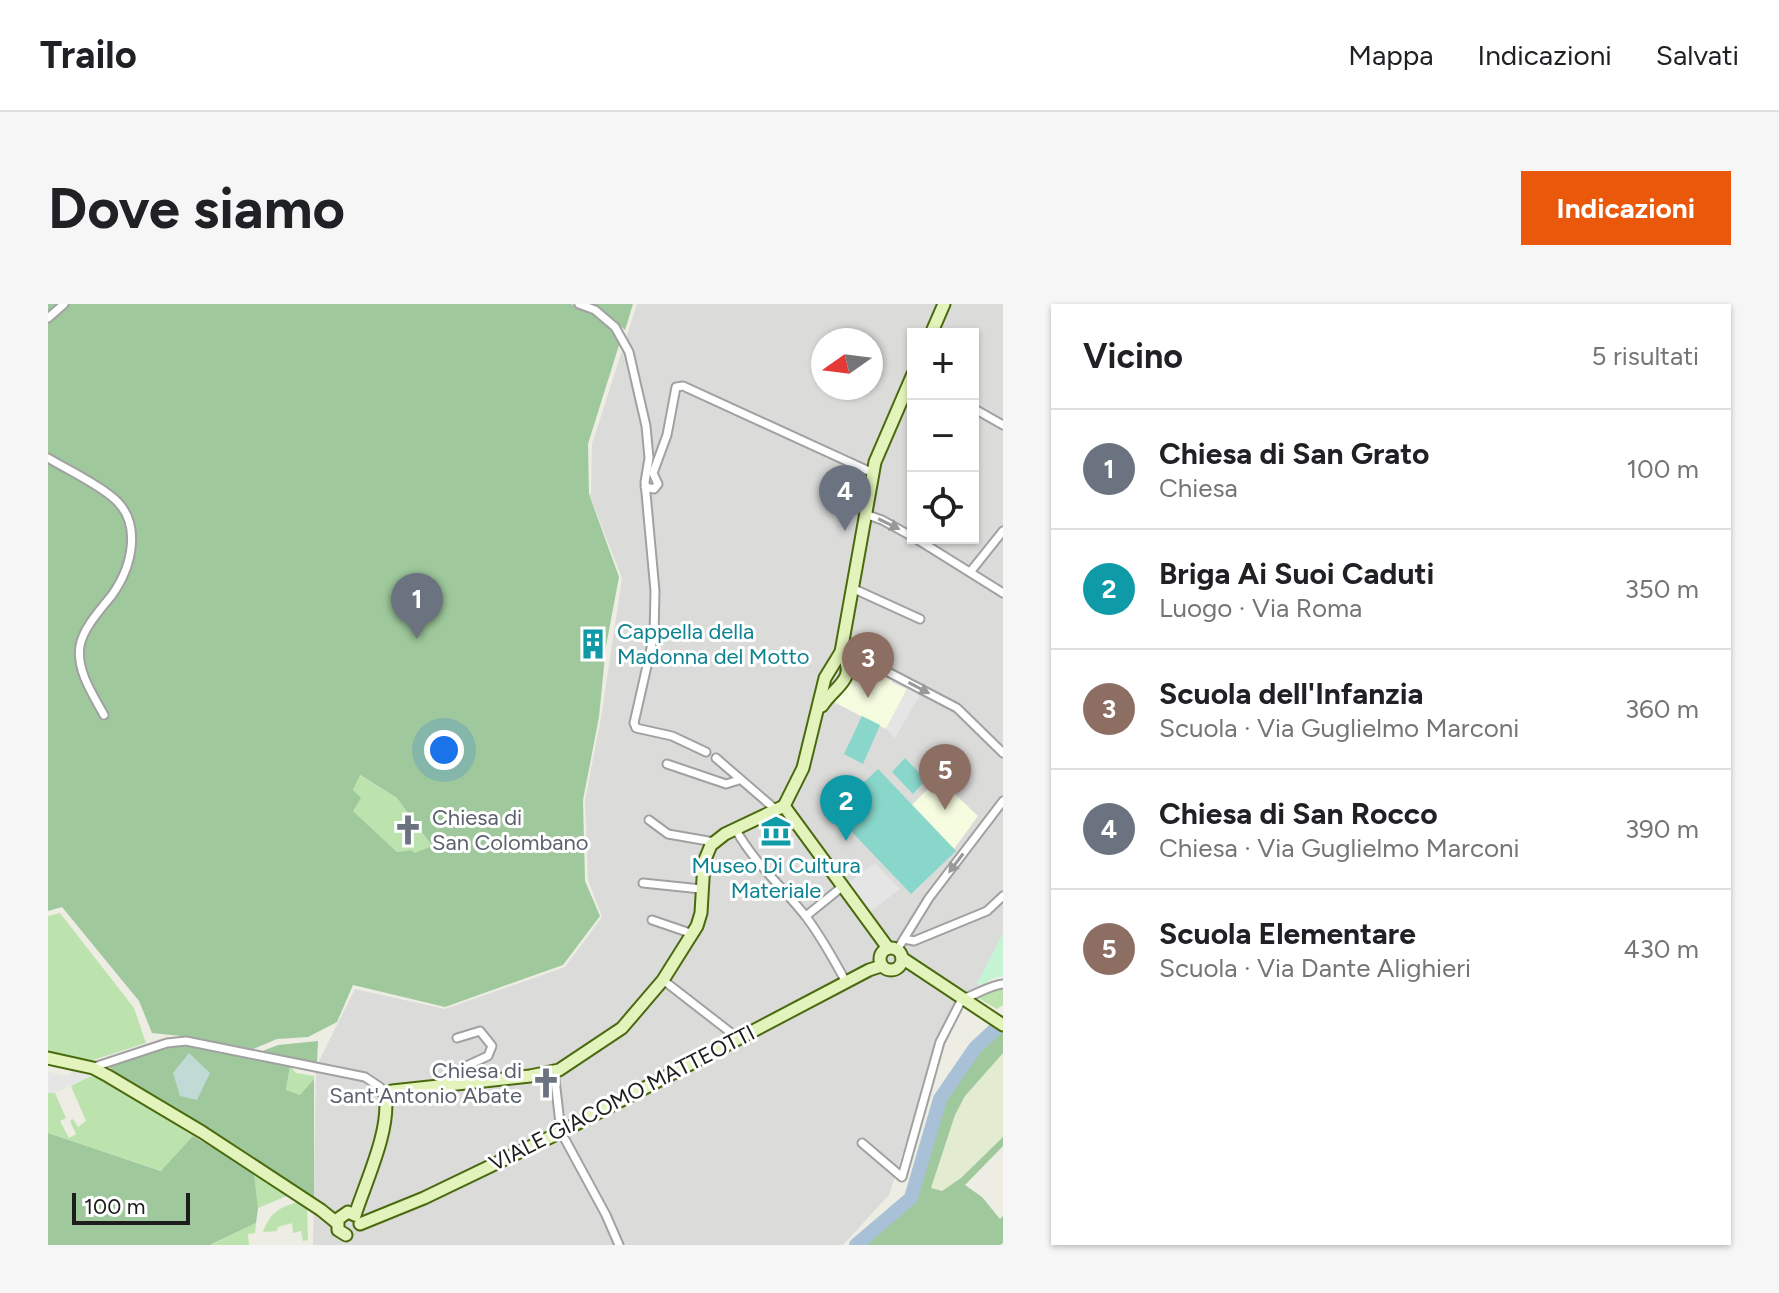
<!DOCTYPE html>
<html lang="it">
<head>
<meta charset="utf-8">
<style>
  body { margin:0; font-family:Figtree,sans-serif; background:#f6f6f6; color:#202124 }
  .controls { position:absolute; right:24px; top:24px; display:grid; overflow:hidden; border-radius:0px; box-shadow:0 2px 6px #0004 }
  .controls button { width:72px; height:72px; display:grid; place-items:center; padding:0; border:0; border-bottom:2px solid #e0e0e0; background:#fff; color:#202124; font:40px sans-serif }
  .compass { position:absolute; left:763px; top:24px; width:72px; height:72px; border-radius:50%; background:#fff; box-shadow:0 2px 6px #0004; rotate:256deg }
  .scale { position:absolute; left:24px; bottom:20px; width:118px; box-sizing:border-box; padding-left:8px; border:4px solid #1d1d1d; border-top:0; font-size:22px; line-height:28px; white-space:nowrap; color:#1d1d1d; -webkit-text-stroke:6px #fff; paint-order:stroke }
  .you { position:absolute; left:396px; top:446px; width:28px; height:28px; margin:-20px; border:6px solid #fff; border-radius:50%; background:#1a73e8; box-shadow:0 0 0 12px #1a73e833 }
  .badge { display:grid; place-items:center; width:52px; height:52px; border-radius:50%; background:#ea580c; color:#fff; font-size:26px; font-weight:700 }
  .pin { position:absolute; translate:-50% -66px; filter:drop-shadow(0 2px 4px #0008) }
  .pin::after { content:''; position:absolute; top:42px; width:28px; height:24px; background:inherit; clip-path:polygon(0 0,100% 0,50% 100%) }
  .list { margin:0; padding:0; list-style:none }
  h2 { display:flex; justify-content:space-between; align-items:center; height:104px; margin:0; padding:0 32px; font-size:34px }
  h2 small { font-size:26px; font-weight:400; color:#757577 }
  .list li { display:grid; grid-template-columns:52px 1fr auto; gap:24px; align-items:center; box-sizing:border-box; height:120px; padding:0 32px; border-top:2px solid #e0e0e0 }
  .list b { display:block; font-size:30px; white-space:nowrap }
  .list p { margin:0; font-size:26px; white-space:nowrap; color:#757577 }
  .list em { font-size:26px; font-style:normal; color:#757577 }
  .icon { flex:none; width:44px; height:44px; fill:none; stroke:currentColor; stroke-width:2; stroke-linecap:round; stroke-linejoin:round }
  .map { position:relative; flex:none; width:955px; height:941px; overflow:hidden; border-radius:0px }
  header { display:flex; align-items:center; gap:48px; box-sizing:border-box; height:112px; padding:0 40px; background:#fff; border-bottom:2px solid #e0e0e0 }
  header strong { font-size:38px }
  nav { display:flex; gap:44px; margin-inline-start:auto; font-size:28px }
  .intro { display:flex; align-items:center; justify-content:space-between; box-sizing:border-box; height:192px; padding:0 48px }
  h1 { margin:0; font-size:56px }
  .button { padding:20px 36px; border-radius:0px; background:#ea580c; color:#fff; font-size:28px; font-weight:700 }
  main { display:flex; gap:48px; padding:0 48px }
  aside { flex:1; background:#fff; border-radius:0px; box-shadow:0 2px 6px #0004 }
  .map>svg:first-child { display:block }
  .residential { fill:#dbdbda; fill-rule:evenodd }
  .education { fill:#f5fcdf }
  .farmland { fill:#e3ebd1 }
  .grass { fill:#bce3ae }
  .forest { fill:#9fc99c; fill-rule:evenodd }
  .wetland { fill:#c2dad5 }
  .park { fill:#c4f4d4 }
  .pitch { fill:#89d6ca }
  .parking { fill:#e5e5e5 }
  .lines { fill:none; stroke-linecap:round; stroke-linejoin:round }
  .river { stroke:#a8c1d7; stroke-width:14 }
  .street-casing { stroke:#a1a1a1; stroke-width:11 }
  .secondary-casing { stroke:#4a6a0e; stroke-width:15 }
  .street { stroke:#fff; stroke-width:7 }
  .secondary { stroke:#e3f3bc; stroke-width:11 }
  .oneway { fill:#999 }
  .labels { text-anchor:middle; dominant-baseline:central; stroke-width:6; stroke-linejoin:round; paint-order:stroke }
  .culture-label { font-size:22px; fill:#0d838f; stroke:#fff; text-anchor:start }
  .worship-label { font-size:22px; fill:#5b616d; stroke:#fff; text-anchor:start }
  .street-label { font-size:22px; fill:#1d1d1d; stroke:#fff }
</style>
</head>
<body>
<header>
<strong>Trailo</strong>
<nav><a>Mappa</a><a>Indicazioni</a><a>Salvati</a></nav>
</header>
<div class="intro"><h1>Dove siamo</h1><a class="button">Indicazioni</a></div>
<main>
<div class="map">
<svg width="955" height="941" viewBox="0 0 955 941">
  <rect width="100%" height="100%" fill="#edede4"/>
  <path class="residential" d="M589,0h366v641l-31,53 -28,26 -55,171 -46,50h-530l3,-178 39,-78 90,20 120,-42 37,-50 -14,-37 -3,-80 16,-82 21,-140 -33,-84h2l1,-50zM865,30h60v204h-60zM775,36h48v48h-48z"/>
  <g class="education">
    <path d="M811,360l33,13 15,12 -21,40 -56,-29 13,-10 10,-22z"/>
    <path d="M890,474l40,38 -24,33 -42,-44z"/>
  </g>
  <path class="farmland" d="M955,749v84l-42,41 -19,13 -11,-2 24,-74 10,-19z"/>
  <g class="grass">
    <path d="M311,471l38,23 35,48 -17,8 -4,-4 -14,2 -44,-41v-21z"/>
    <path d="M12,609l74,95 12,35 -56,18 -42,-8v-137z"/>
    <path d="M955,683v18l-6,4 -19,-11 15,-10z"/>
    <path d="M242,762l6,7 18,3v3l-13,16 -15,-4z"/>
    <path d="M43,772l20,8 82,52 -31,35 -114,-38v-40h7l11,25 -6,3 9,17 7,-4 -6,-13 3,-2 5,8 8,-6 -15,-35z"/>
    <path d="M206,869l35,22 -31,13z"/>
    <path d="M250,898l9,4 1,34 -5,1 -2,-10 -8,2 -1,-10 -14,4 -1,4 -14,1c7,-19 15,-24 35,-30z"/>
    <path d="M208,919l-1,10 -7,1 1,11h-38z"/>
  </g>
  <g class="forest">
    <path d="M0,0h523c24,8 35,17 49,38l-32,102 1,50 30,83 -13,69 -7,71 -16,83 2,81 15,35 -37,49 -118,42 -92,-22 -16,37 -29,15 -31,2 -28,12 -68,-15 -29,-3 -13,-32 -77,-94 -14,4zM312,471l37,23 35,48 -17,7 -4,-3 -14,2 -44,-41 8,-13 -8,-8z"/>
    <path d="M538,0h47l-8,26 -27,-23z"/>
    <path d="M949,722l6,4v23l-38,43 -10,19 -24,73 11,3 19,-13 42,-41v9l-38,39 17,12 18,22 3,-3v27l-3,2h-141l54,-46 32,-97z"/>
    <path d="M270,737l-1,22 -62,-9 23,-9z"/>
    <path d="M138,739l104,23 -4,24 14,5 14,-16v122l-203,-129 -1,-7 57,-20z"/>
    <path d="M0,829l113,38 32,-35 61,37 4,35 -2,15 -46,22h-162z"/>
  </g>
  <path class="wetland" d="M141,749l21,20 -13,27 -17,-4 -7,-23z"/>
  <path class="park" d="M955,629v43l-9,2 -13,8 -4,-3z"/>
  <g class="pitch">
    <path d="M814,412l18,9 -17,39 -19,-10z"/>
    <path d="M857,454l21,22 -13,14 -21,-22z"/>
    <path d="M830,465l78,82 -45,43 -78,-82z"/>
  </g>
  <g class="parking">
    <path d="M844,370l31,16 -28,48 -9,-9 21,-40 -15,-6z"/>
    <path d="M827,559l25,26 -33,25 -22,-29z"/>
    <path d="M0,767l15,5 6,-1 3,-4 19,5 -36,17h-7z"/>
  </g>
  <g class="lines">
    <path class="river" d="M808,941l55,-47 29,-99 35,-51 28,-26"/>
    <g class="street-casing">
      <g id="street">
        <path d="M531,0l16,6 20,17 14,25 17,74 3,32 -4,24 10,109 -1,44 -20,88 2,5 36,8 34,16"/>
        <path d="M0,14l16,-14"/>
        <path d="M925,104l30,17"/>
        <path d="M0,154c20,12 44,23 63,38 33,25 21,71 1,99 -11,14 -29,33 -32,51 -4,24 13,49 24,69"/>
        <path d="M597,183l9,2 4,-5 -5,-11 14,-38 9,-48 7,-1 190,87"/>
        <path d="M817,210l17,6 31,17"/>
        <path d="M867,234l88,55"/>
        <path d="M923,267l32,-40"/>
        <path d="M804,284l68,31"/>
        <path d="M799,358l20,-1 90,47 46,45"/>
        <path d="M668,454l59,51"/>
        <path d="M619,460l59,20 13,-4"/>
        <path d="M601,516l19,14 46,8"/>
        <path d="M688,526c19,34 47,57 71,88 15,20 27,42 39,64"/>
        <path d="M595,579l58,6"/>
        <path d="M758,612l37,-30"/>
        <path d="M604,616l41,14"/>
        <path d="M856,635l10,2 73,-30 16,-15"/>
        <path d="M849,646l32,-52 74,-97"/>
        <path d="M615,676l76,59"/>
        <path d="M46,763l73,-24 19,-2 179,36 15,10 5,8"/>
        <path d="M506,767l7,61 45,83 13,30"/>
        <path d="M401,780l2,-11 37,-17 4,-10 -12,-15 -23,7"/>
        <path d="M814,839l40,34 38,-135 22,-43c14,-4 28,-14 41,-15"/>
      </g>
    </g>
    <g class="secondary-casing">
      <g id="secondary">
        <path d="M883,30l13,-30"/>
        <path d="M774,402c12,-20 37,-26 19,-54"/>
        <path d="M736,502l19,-38 22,-90 16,-26 34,-190 38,-88"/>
        <path d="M736,502l104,142"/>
        <circle cx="843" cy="655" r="11"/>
        <path d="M854,654l101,67"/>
        <path d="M0,754l45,10 15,8 94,56 119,78 16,13"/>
        <path d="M307,911c11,-34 36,-86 30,-120l7,-4 138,-15 29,-6 63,-42 41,-48 34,-54 4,-13 3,-51 7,-17 14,-11 59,-28"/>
        <path d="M312,920l64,-26 137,-66 308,-162 12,-4"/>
        <path d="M298,931l-8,-5v-11l10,-7 7,3"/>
      </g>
    </g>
    <use href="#street" class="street"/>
    <use href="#secondary" class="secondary"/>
  </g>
  <defs><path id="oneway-solid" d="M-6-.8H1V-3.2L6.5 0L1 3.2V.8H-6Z" transform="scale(2)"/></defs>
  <g class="oneway">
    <use href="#oneway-solid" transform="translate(841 220) rotate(26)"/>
    <use href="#oneway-solid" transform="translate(871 384) rotate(28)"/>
    <use href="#oneway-solid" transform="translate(908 559) rotate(127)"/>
  </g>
  <defs>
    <g id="building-bare" transform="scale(2.4)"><path d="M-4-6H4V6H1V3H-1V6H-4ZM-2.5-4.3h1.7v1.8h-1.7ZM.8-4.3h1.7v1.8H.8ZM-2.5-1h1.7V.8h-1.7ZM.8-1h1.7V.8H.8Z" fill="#0f9aa8" stroke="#fff" stroke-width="2.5" paint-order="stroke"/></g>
    <g id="church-bare" transform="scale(2.4)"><path d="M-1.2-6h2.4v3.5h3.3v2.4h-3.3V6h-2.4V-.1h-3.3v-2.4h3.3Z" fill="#6b7280" stroke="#fff" stroke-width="2.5" paint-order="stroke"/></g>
    <g id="museum-bare" transform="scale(2.4)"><path d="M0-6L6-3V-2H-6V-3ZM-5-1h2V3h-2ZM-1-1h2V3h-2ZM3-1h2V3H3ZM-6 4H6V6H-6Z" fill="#0f9aa8" stroke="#fff" stroke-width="2.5" paint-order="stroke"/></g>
  </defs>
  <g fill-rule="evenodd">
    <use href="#building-bare" x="545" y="340"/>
    <use href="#church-bare" x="360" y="526"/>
    <use href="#museum-bare" x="728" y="527"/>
    <use href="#church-bare" x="498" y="779"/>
  </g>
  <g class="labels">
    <g class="culture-label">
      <text x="569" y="327">Cappella della<tspan x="569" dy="25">Madonna del Motto</tspan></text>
      <text x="728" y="561" text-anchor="middle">Museo Di Cultura<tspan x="728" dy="25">Materiale</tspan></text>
    </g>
    <g class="worship-label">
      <text x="384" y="513">Chiesa di<tspan x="384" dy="25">San Colombano</tspan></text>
      <text x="474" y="766" text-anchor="end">Chiesa di<tspan x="474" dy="25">Sant'Antonio Abate</tspan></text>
    </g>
    <g class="street-label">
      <text transform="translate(574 794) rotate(-27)">VIALE GIACOMO MATTEOTTI</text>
    </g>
  </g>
</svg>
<div class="controls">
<button>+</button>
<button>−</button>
<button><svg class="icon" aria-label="locate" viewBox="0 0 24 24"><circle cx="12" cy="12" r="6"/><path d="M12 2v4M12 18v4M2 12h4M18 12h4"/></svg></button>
</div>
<svg class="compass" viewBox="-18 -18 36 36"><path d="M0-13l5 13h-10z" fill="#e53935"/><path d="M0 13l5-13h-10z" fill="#757577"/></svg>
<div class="scale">100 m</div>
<div class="you"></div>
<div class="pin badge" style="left:369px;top:335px;background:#6b7280">1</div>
<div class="pin badge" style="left:798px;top:537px;background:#0f9aa8">2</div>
<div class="pin badge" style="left:820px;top:394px;background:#8d6e63">3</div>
<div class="pin badge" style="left:797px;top:227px;background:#6b7280">4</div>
<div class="pin badge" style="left:897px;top:506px;background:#8d6e63">5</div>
</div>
<aside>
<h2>Vicino<small>5 risultati</small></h2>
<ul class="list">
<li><span class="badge" style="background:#6b7280">1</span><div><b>Chiesa di San Grato</b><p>Chiesa</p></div><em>100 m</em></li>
<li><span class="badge" style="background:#0f9aa8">2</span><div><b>Briga Ai Suoi Caduti</b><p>Luogo · Via Roma</p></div><em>350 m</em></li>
<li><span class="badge" style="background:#8d6e63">3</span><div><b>Scuola dell'Infanzia</b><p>Scuola · Via Guglielmo Marconi</p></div><em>360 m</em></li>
<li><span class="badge" style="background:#6b7280">4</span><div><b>Chiesa di San Rocco</b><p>Chiesa · Via Guglielmo Marconi</p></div><em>390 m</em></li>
<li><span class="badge" style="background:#8d6e63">5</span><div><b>Scuola Elementare</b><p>Scuola · Via Dante Alighieri</p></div><em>430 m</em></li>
</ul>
</aside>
</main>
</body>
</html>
